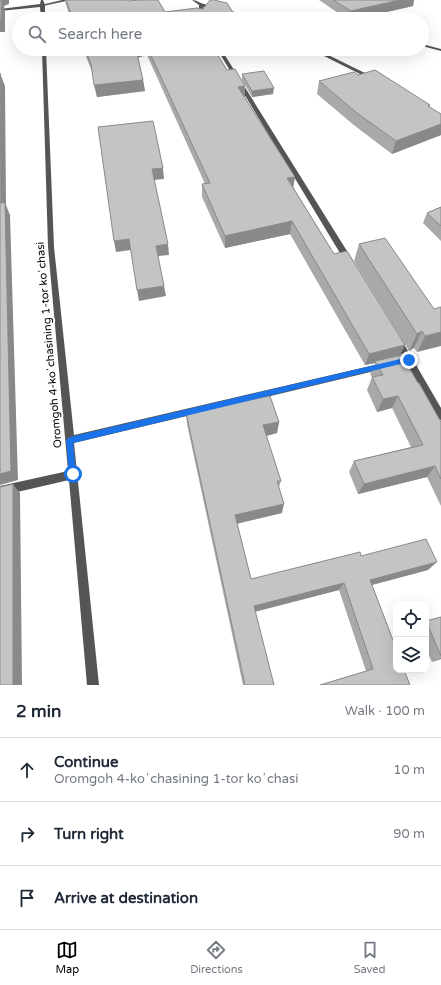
<!DOCTYPE html>
<html lang="en">
<head>
<meta charset="utf-8">
<style>
  body { margin:0; font-family:"Varela Round",sans-serif; background:#f2f2f3; color:#1f2937 }
  .controls { position:absolute; right:12px; bottom:12px; display:grid; overflow:hidden; border-radius:8px; box-shadow:0 4px 16px #0002 }
  .controls button { width:36px; height:36px; display:grid; place-items:center; padding:0; border:0; border-bottom:1px solid #e0e1e3; background:#fff; color:#1f2937; font:20px sans-serif }
  .stop { position:absolute; width:12px; height:12px; margin:-9px; border:3px solid #1a73e8; border-radius:50%; background:#fff }
  .stop.end { background:#1a73e8; border-color:#fff; box-shadow:0 1px 4px #0008 }
  .list { margin:0; padding:0; list-style:none }
  h2 { display:flex; justify-content:space-between; align-items:center; height:52px; margin:0; padding:0 16px; font-size:17px }
  h2 small { font-size:13px; font-weight:400; color:#747a83 }
  .list li { display:grid; grid-template-columns:26px 1fr auto; gap:12px; align-items:center; box-sizing:border-box; height:64px; padding:0 16px; border-top:1px solid #e0e1e3 }
  .list b { display:block; font-size:15px; white-space:nowrap }
  .list p { margin:0; font-size:13px; white-space:nowrap; color:#747a83 }
  .list em { font-size:13px; font-style:normal; color:#747a83 }
  .icon { flex:none; width:22px; height:22px; fill:none; stroke:currentColor; stroke-width:2; stroke-linecap:round; stroke-linejoin:round }
  .map { position:relative; flex:none; width:441px; height:685px; overflow:hidden }
  .search { position:absolute; background:#fff; box-shadow:0 4px 16px #0002; left:12px; right:12px; top:12px; height:44px; display:flex; align-items:center; gap:10px; box-sizing:border-box; padding:0 14px; border-radius:22px; color:#747a83; font-size:15px }
  .sheet { height:244px; background:#fff }
  nav { display:flex; justify-content:space-around; align-items:center; box-sizing:border-box; height:56px; border-top:1px solid #e0e1e3; background:#fff; font-size:11px; color:#747a83 }
  nav a { display:grid; justify-items:center; gap:2px }
  nav .on { color:#000 }
  .map>svg:first-child { display:block }
  .lines { fill:none; stroke-linecap:round; stroke-linejoin:round }
  .service { fill:#555; fill-rule:evenodd }
  .minor { fill:#555; fill-rule:evenodd }
  .wall { fill:#a9a9a9 }
  .shaded-wall { fill:#898989 }
  .building { fill:#c4c4c4; stroke:#898989 }
  .route { fill:#1a73e8 }
  .labels { text-anchor:middle; dominant-baseline:central; stroke-width:4; stroke-linejoin:round; paint-order:stroke }
  .street-label { font-size:11px; fill:#000; stroke:#fff }
</style>
</head>
<body>
<div class="map">
<svg width="441" height="685" viewBox="0 0 441 685">
  <rect width="100%" height="100%" fill="#fff"/>
  <g class="lines">
    <g class="service">
      <path d="M62,0h9l-28,6 -2,-1z"/>
      <path d="M422,44l19,5v2l-19,-5z"/>
    </g>
    <g class="minor">
      <path d="M41,0h2l2,5v14h-4l-1,-12 -40,4v-2l40,-5z"/>
      <path d="M192,0c5,0 7,3 12,4 15,5 32,6 46,15h-6l-20,-8 -21,-4v12h-4v-14z"/>
      <path d="M42,49h4l8,198 20,188 309,-72 3,1 1,2 -1,2 -3,1 -309,74 25,242h-12l-18,-205 -69,16v-10l68,-15 -20,-224z"/>
      <path d="M217,49h4l131,210 1,2 -1,2h-6z"/>
      <path d="M310,49h6l59,29 -5,1z"/>
      <path d="M398,338l3,1 40,69v12l-3,-1 -43,-76 -1,-2 1,-2z"/>
    </g>
  </g>
  <g class="wall">
    <path d="M65,0h63v1l37,11 72,7h-166l-5,-14z"/>
    <path d="M319,0h95l-1,6 -57,13h-9z"/>
    <path d="M83,49h131l81,128 -2,10 41,67 84,129 23,39v84l-14,-29 -69,17 -9,-22 5,-11 57,-14 -19,-39 -15,4 -10,-22 5,-13 -2,-3 5,-11 -10,2 -75,-131 -65,14 -23,-51v-13h3l-58,-129 -9,2 5,23 2,11 -48,6 -4,-23z"/>
    <path d="M242,74l31,20 -21,3 -10,-17z"/>
    <path d="M358,75l72,30 -1,2 12,7v21l-49,19 -37,-28 -38,-32 2,-13z"/>
    <path d="M441,207v34l-18,-18 4,-10z"/>
    <path d="M359,244l75,65 7,-2 -24,45 -3,-4 -5,3 -55,-90z"/>
    <path d="M186,413l93,9 -2,11 -11,3 15,45 -2,6 3,26 -45,11 14,55 110,-23 67,14 -56,15 38,100 -44,-14 -27,-81 -84,22 19,73h-31l-56,-261z"/>
    <path d="M441,617v42l-9,3 -6,-13v-28z"/>
  </g>
  <g class="shaded-wall">
    <path d="M0,0h9v4l-5,2 1,6v20h-5z"/>
    <path d="M400,0h14l-1,6 -57,13h-6l1,-8z"/>
    <path d="M136,49h10l1,6 -10,3z"/>
    <path d="M0,73l5,13 1,119 4,10 8,265 -18,5 1,-282z"/>
    <path d="M143,80l2,11 -48,6 -3,-12z"/>
    <path d="M245,86v12l-7,-11z"/>
    <path d="M274,88l-1,6 -21,3v-6z"/>
    <path d="M441,124v11l-49,19 4,-13z"/>
    <path d="M163,168l1,11 -11,1 -1,-11z"/>
    <path d="M295,177l-2,12 -6,-11z"/>
    <path d="M292,221l-2,13 -65,14v-12z"/>
    <path d="M129,239l2,11 -15,2 -2,-11z"/>
    <path d="M168,244l1,11 -11,1 -2,-10z"/>
    <path d="M164,286l2,10 -27,5 -2,-11z"/>
    <path d="M422,331l-8,17 -5,3 8,-17z"/>
    <path d="M441,332v14l-24,6 8,-16z"/>
    <path d="M405,345l-5,11 -25,5v2l-10,2 4,-11z"/>
    <path d="M398,396l-6,12 -15,4 6,-13z"/>
    <path d="M279,422l-2,11 -15,4 1,-12z"/>
    <path d="M435,466l-8,11 -69,17 6,-10z"/>
    <path d="M13,484l7,9 2,192h-9z"/>
    <path d="M284,504l-2,9 -48,11 1,-9z"/>
    <path d="M437,562l-9,8 -64,17 6,-7z"/>
    <path d="M344,583l-5,7 -86,22 1,-6z"/>
    <path d="M441,658v1l-9,3z"/>
  </g>
  <g class="building">
    <path d="M0,0h2l-1,20h-1z"/>
    <path d="M66,0h62v1l11,-1h19l7,12 32,-4 6,1 7,-9h4l13,3 10,16h-164z"/>
    <path d="M333,0h67l-49,11z"/>
    <path d="M85,49h51l7,31 -49,5 -3,-21z"/>
    <path d="M148,49h66l13,21 8,-1 10,17 -7,1 57,90 -8,1 47,76 13,-3 58,94 -36,9 -77,-133 -67,15 -23,-52 8,-1z"/>
    <path d="M375,70l55,35 -2,1 13,8v10l-45,17 -39,-28 -38,-32 35,-9 4,3z"/>
    <path d="M264,71l10,17 -22,3 -10,-17z"/>
    <path d="M0,73l1,130 4,-1 6,269 -11,3z"/>
    <path d="M153,121l10,47 -11,1 16,75 -12,2 8,40 -27,4 -8,-51 -15,2 -16,-114z"/>
    <path d="M441,207v19l-14,-13z"/>
    <path d="M385,238l49,71 7,-2v25l-16,4 -3,-5 -5,3 -58,-90z"/>
    <path d="M402,355l16,28h1l22,39v57l-6,-13 -71,18 -10,-23 69,-16 -25,-49 -15,3 -11,-22 11,-2 -8,-14z"/>
    <path d="M270,396l9,26 -16,3 18,56h-4l7,23 -49,11 16,64 109,-27 1,4 65,-17 11,23 -67,18 26,68v22h8l6,15h-90l53,-16 -29,-86 -90,23 20,79h-29l-59,-272z"/>
    <path d="M13,484v201h-13v-198z"/>
    <path d="M441,617v39l-15,-35z"/>
  </g>
  <path class="route" d="M409,357l4,3 -4,2 -336,81 3,31 -3,4 -4,-4 -3,-34 4,-3z"/>
  <g class="labels">
    <g class="street-label">
      <text transform="translate(49 345) rotate(-95)">Oromgoh 4-koʻchasining 1-tor koʻchasi</text>
    </g>
  </g>
</svg>
<div class="controls">
<button><svg class="icon" aria-label="locate" viewBox="0 0 24 24"><circle cx="12" cy="12" r="6"/><path d="M12 2v4M12 18v4M2 12h4M18 12h4"/></svg></button>
<button><svg class="icon" aria-label="layers" viewBox="0 0 24 24"><path d="M12 4l9 5-9 5-9-5zM3 14l9 5 9-5"/></svg></button>
</div>
<div class="stop" style="left:73px;top:474px"></div>
<div class="stop end" style="left:409px;top:360px"></div>
<div class="search"><svg class="icon" aria-label="search" viewBox="0 0 24 24"><circle cx="10" cy="10" r="6"/><path d="M15 15l6 6"/></svg>Search here</div>
</div>
<section class="sheet">
<h2>2 min<small>Walk · 100 m</small></h2>
<ul class="list">
<li><svg class="icon" aria-label="ahead" viewBox="0 0 24 24"><path d="M12 20V5M6 11l6-6 6 6"/></svg><div><b>Continue</b><p>Oromgoh 4-koʻchasining 1-tor koʻchasi</p></div><em>10 m</em></li>
<li><svg class="icon" aria-label="right" viewBox="0 0 24 24"><path d="M7 20v-9h11M14 6l5 5-5 5"/></svg><div><b>Turn right</b></div><em>90 m</em></li>
<li><svg class="icon" aria-label="arrive" viewBox="0 0 24 24"><path d="M6 21V4h12l-3 4 3 4H6"/></svg><div><b>Arrive at destination</b></div></li>
</ul>
</section>
<nav>
<a class="on"><svg class="icon" aria-label="map" viewBox="0 0 24 24"><path d="M3 6l6-2 6 2 6-2v14l-6 2-6-2-6 2zM9 4v14M15 6v14"/></svg>Map</a>
<a><svg class="icon" aria-label="directions" viewBox="0 0 24 24"><path d="M12 3l9 9-9 9-9-9zM9 14v-3h6M13 9l2 2-2 2"/></svg>Directions</a>
<a><svg class="icon" aria-label="saved" viewBox="0 0 24 24"><path d="M7 4h10v16l-5-4-5 4z"/></svg>Saved</a>
</nav>
</body>
</html>
